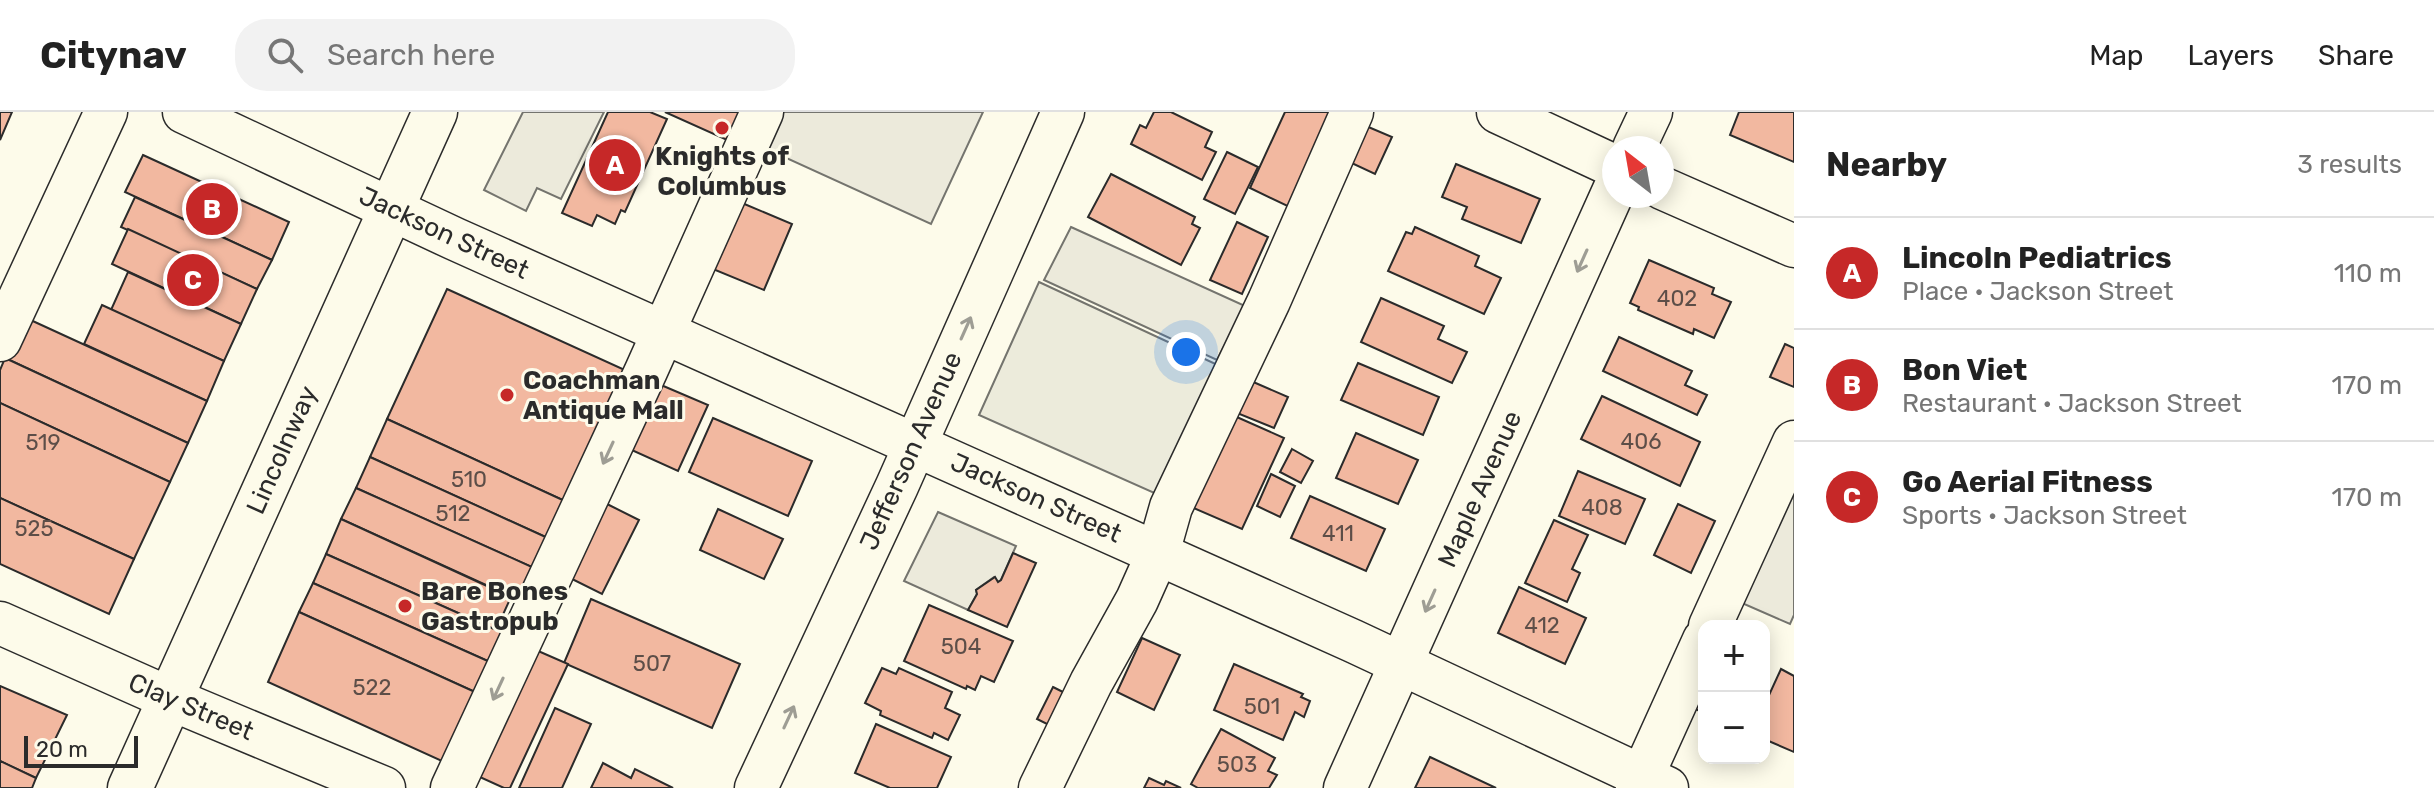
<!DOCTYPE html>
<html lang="en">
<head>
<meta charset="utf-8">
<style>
  body { margin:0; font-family:Rubik,sans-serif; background:#f2f2f2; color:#222 }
  .controls { position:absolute; right:24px; bottom:24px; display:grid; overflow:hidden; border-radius:16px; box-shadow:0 4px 20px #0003 }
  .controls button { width:72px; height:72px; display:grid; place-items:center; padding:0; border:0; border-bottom:2px solid #e0e0e0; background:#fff; color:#222; font:40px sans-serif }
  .compass { position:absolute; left:1602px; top:24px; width:72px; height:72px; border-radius:50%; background:#fff; box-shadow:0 4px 20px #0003; rotate:329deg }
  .scale { position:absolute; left:24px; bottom:20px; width:114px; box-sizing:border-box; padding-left:8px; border:4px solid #2b2b2b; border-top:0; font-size:22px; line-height:28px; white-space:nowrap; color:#2b2b2b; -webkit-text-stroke:6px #fdfbea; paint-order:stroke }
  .you { position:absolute; left:1186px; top:240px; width:28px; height:28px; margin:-20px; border:6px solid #fff; border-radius:50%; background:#1a73e8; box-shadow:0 0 0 12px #1a73e833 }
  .badge { display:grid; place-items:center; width:52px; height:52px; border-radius:50%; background:#c62828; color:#fff; font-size:26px; font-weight:700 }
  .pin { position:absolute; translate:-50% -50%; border:4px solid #fff; box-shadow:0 2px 8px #0006 }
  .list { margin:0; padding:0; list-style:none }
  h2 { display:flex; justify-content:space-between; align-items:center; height:104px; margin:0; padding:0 32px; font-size:34px }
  h2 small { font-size:26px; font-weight:400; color:#767676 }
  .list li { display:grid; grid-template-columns:52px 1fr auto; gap:24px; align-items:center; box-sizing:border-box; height:112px; padding:0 32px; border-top:2px solid #e0e0e0 }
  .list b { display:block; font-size:30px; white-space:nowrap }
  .list p { margin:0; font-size:26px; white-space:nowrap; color:#767676 }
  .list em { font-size:26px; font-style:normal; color:#767676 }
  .icon { flex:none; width:44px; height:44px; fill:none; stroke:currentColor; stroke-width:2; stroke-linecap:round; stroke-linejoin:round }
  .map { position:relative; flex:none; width:1794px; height:676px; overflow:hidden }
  header { display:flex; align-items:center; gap:48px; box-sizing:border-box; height:112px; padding:0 40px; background:#fff; border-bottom:2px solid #e0e0e0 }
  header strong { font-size:38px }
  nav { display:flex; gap:44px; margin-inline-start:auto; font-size:28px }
  .search { width:560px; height:72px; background:#f2f2f2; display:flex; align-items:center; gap:20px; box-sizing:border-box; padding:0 28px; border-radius:32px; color:#767676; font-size:30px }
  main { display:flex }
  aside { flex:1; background:#fff }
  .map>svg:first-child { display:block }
  .green { fill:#ecebdb; stroke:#74746e; stroke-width:2 }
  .parking { fill:#eceadb; stroke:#74746e; stroke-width:2 }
  .building { fill:#f2b8a0; stroke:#2b2b2b; stroke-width:2 }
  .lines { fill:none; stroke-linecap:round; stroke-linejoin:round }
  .minor-casing { stroke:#2b2b2b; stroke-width:45 }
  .major-casing { stroke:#2b2b2b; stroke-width:47 }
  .minor { stroke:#fdfbea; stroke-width:42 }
  .major { stroke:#fdfbea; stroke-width:44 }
  .oneway { stroke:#9e9d94 }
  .poi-dot { fill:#c62828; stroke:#fdfbea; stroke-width:3 }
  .labels { text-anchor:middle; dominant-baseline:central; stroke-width:6; stroke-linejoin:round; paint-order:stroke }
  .number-label { font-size:22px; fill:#5d4e48 }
  .poi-label { font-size:26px; font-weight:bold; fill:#2b2b2b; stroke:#fdfbea; text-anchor:start }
  .street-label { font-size:26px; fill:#2b2b2b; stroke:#fdfbea }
</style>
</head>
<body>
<header>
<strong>Citynav</strong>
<div class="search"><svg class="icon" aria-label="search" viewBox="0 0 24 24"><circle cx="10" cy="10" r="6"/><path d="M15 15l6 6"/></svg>Search here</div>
<nav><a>Map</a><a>Layers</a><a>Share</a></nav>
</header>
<main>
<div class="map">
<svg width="1794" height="676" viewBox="0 0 1794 676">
  <rect width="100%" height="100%" fill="#fdfbea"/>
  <path class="green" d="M1039,170l183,85 -61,129 -182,-81z"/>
  <g class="parking">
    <path d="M523,0h81l-43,87 -24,-11 -11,23 -42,-21z"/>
    <path d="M775,0h208l-52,112 -171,-78z"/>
    <path d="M1071,115l174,79 -28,54 -173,-80z"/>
    <path d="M1794,372v131l-4,9 -55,-24z"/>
    <path d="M938,400l78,34 -15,34 -3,2 -4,-5 -18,13 1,4 -9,16 -64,-29z"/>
  </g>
  <g class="building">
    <path d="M0,0h12l-12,28z"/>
    <path d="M608,0h42l17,7 -42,93 -4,-2 -6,14 -18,-9 -5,11 -30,-13z"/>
    <path d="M665,0h85l-14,32z"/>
    <path d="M1154,0h17l41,20 -7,15 11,5 -14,28 -71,-36 9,-19 6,3z"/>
    <path d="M1285,0h58l-45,99 -48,-23z"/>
    <path d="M1739,0h55v50l-64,-27z"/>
    <path d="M1359,11l33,14 -17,37 -32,-15z"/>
    <path d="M1227,40l31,15 -23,47 -31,-15z"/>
    <path d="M143,43l146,67 -17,38 -147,-68z"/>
    <path d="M1456,52l84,35 -19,44 -59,-24 5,-12 -25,-10z"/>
    <path d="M1111,62l84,43 -3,7 8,4 -19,37 -93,-48z"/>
    <path d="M135,85l137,63 -15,29 -136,-62z"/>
    <path d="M742,91l50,21 -28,66 -56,-23z"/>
    <path d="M1237,110l31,15 -26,57 -32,-14z"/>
    <path d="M1415,115l64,29 -4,10 26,12 -17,36 -96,-43 18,-39 6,2z"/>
    <path d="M128,117l129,60 -16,35 -129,-60z"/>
    <path d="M1649,148l65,28 -2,6 19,8 -17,36 -20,-9 -1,5 -55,-24 1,-3 -9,-4z"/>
    <path d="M128,160l113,52 -17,37 -113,-51z"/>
    <path d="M447,177l180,82 -60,131 -180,-83z"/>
    <path d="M1381,186l63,28 -6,13 29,13 -15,31 -91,-41z"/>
    <path d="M102,193l122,56 -17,40 -123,-57z"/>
    <path d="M24,205l183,84 -19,42 -183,-85z"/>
    <path d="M1619,225l73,34 -7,14 22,10 -10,20 -94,-44z"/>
    <path d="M1785,232l9,4v39l-24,-10z"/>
    <path d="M5,246l183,85 -18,39 -170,-79v-33z"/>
    <path d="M1358,251l81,34 -16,38 -82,-35z"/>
    <path d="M1251,269l37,16 -14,31 -37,-15z"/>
    <path d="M654,270l54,23 -30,66 -53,-24z"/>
    <path d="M1602,284l98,46 -20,44 -99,-47z"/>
    <path d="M0,291l170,79 -36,77 -134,-61z"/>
    <path d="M1230,302l54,24 -42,91 -53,-23z"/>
    <path d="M713,306l99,43 -24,55 -99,-44z"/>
    <path d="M387,307l180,83 -17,37 -180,-82z"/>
    <path d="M1356,321l62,27 -20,44 -62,-26z"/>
    <path d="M1292,337l21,12 -12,22 -21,-11z"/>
    <path d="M370,345l180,82 -14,30 -180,-81z"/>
    <path d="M1578,359l67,28 -20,45 -66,-28z"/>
    <path d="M1271,362l24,12 -15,31 -23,-11z"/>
    <path d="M356,376l176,79 -15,32 -176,-80z"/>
    <path d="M1310,384l75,33 -19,42 -75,-33z"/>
    <path d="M0,386l134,61 -25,55 -109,-50z"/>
    <path d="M607,392l32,16 -37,74 -32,-16z"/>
    <path d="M1678,392l37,17 -24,52 -37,-18z"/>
    <path d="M718,397l65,30 -19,40 -64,-29z"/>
    <path d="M341,407l170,78 -15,33 -170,-76z"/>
    <path d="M1554,408l34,15 -16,34 8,4 -13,29 -42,-19z"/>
    <path d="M1013,441l23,10 -29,64 -39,-17 9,-16 -1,-4 19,-13 3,5 3,-2z"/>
    <path d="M326,442l177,79 -13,29 -177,-79z"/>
    <path d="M313,471l177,79 -15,30 -176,-80z"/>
    <path d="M1519,475l67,31 -21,46 -67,-31z"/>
    <path d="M591,487l149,65 -28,64 -148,-65z"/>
    <path d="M929,493l84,36 -19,41 -13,-6 -6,14 -8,-4 -1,3 -62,-28z"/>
    <path d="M299,500l176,80 -31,70 -176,-80z"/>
    <path d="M1142,526l38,17 -26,55 -37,-18z"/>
    <path d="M529,535l39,17 -58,124h-6l-33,-15z"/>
    <path d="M1234,552l69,30 -2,3 9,4 -6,16 -9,-5 -12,28 -69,-30z"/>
    <path d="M882,556l14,6 3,-6 53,24 -7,16 15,7 -12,25 -14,-7 -2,5 -52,-23 1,-4 -16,-8z"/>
    <path d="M1781,557l13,7v76l-30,-13v-33z"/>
    <path d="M1704,568v33l-13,-6z"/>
    <path d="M0,574l67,29 -31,63 -36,-17z"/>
    <path d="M1053,575l22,11 -16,32 -22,-11z"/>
    <path d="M555,596l36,16 -29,64h-43z"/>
    <path d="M876,612l75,33 -14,31h-47l-35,-15z"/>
    <path d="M1221,617l54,29 -7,13 9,4 -8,13h-71l-7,-4z"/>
    <path d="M1430,645l66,31h-81z"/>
    <path d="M0,649l36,17 -4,10h-32z"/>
    <path d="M603,651l28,15 4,-9 38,19h-82z"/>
    <path d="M1149,666l15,7 2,-4 15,7h-37z"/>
  </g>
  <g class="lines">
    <g class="minor-casing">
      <g id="minor">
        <path d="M184,0l271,127 898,402 314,147"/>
        <path d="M1498,0l116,54"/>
        <path d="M1634,36l17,-36"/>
        <path d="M1662,76l132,58"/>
        <path d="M0,228l106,-228"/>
        <path d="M0,511l171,76 213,89"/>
        <path d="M1710,514l84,-184"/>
        <path d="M452,676l194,-417 116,-259"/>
        <path d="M756,676l141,-302 166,-374"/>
        <path d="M1040,676l51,-105 46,-83 21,-47 13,-46 98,-206 83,-189"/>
        <path d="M1345,676l269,-598"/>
        <path d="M1637,676l67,-148"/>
      </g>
    </g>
    <g class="major-casing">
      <path id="major" d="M130,676l305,-676"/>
    </g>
    <use href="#minor" class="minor"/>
    <use href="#major" class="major"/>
  </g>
  <defs><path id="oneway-shaft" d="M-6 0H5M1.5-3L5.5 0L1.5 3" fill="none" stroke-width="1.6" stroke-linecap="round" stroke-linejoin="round" transform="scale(2)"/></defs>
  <g class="oneway">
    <use href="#oneway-shaft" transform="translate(1582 149) rotate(114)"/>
    <use href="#oneway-shaft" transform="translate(966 216) rotate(-66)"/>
    <use href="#oneway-shaft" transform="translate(608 341) rotate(115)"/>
    <use href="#oneway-shaft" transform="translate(1430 489) rotate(114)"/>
    <use href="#oneway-shaft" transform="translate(498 577) rotate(115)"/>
    <use href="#oneway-shaft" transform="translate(789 605) rotate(-65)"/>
  </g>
  <g class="poi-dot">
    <circle cx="722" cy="16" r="8"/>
    <circle cx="507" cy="283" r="8"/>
    <circle cx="405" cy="494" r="8"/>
  </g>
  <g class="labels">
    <g class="number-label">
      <text x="1677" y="186">402</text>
      <text x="1641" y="329">406</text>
      <text x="43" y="330">519</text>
      <text x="469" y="367">510</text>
      <text x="1602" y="395">408</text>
      <text x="453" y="401">512</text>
      <text x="34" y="416">525</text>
      <text x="1338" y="421">411</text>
      <text x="1542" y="513">412</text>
      <text x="961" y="534">504</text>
      <text x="652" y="551">507</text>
      <text x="372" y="575">522</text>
      <text x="1262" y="594">501</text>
      <text x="1237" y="652">503</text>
    </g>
    <g class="poi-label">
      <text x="722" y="44" text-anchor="middle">Knights of<tspan x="722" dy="30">Columbus</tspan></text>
      <text x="523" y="268">Coachman<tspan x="523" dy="30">Antique Mall</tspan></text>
      <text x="421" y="479">Bare Bones<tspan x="421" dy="30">Gastropub</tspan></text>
    </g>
    <g class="street-label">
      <text transform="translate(444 121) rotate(25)">Jackson Street</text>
      <text transform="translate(282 338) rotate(-66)">Lincolnway</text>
      <text transform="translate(911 339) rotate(-66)">Jefferson Avenue</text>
      <text transform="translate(1480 377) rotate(-66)">Maple Avenue</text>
      <text transform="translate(1036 386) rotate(24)">Jackson Street</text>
      <text transform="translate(191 595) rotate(23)">Clay Street</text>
    </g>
  </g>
</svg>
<div class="controls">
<button>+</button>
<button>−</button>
</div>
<svg class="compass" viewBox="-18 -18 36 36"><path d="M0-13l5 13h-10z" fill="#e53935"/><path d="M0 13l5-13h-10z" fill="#767676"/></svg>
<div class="scale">20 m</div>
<div class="you"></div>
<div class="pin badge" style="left:615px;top:53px">A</div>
<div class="pin badge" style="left:212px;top:97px">B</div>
<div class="pin badge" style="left:193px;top:168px">C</div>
</div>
<aside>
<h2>Nearby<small>3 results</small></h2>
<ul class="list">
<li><span class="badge">A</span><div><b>Lincoln Pediatrics</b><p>Place · Jackson Street</p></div><em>110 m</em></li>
<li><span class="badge">B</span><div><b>Bon Viet</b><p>Restaurant · Jackson Street</p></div><em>170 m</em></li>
<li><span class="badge">C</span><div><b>Go Aerial Fitness</b><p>Sports · Jackson Street</p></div><em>170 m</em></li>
</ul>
</aside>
</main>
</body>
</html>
